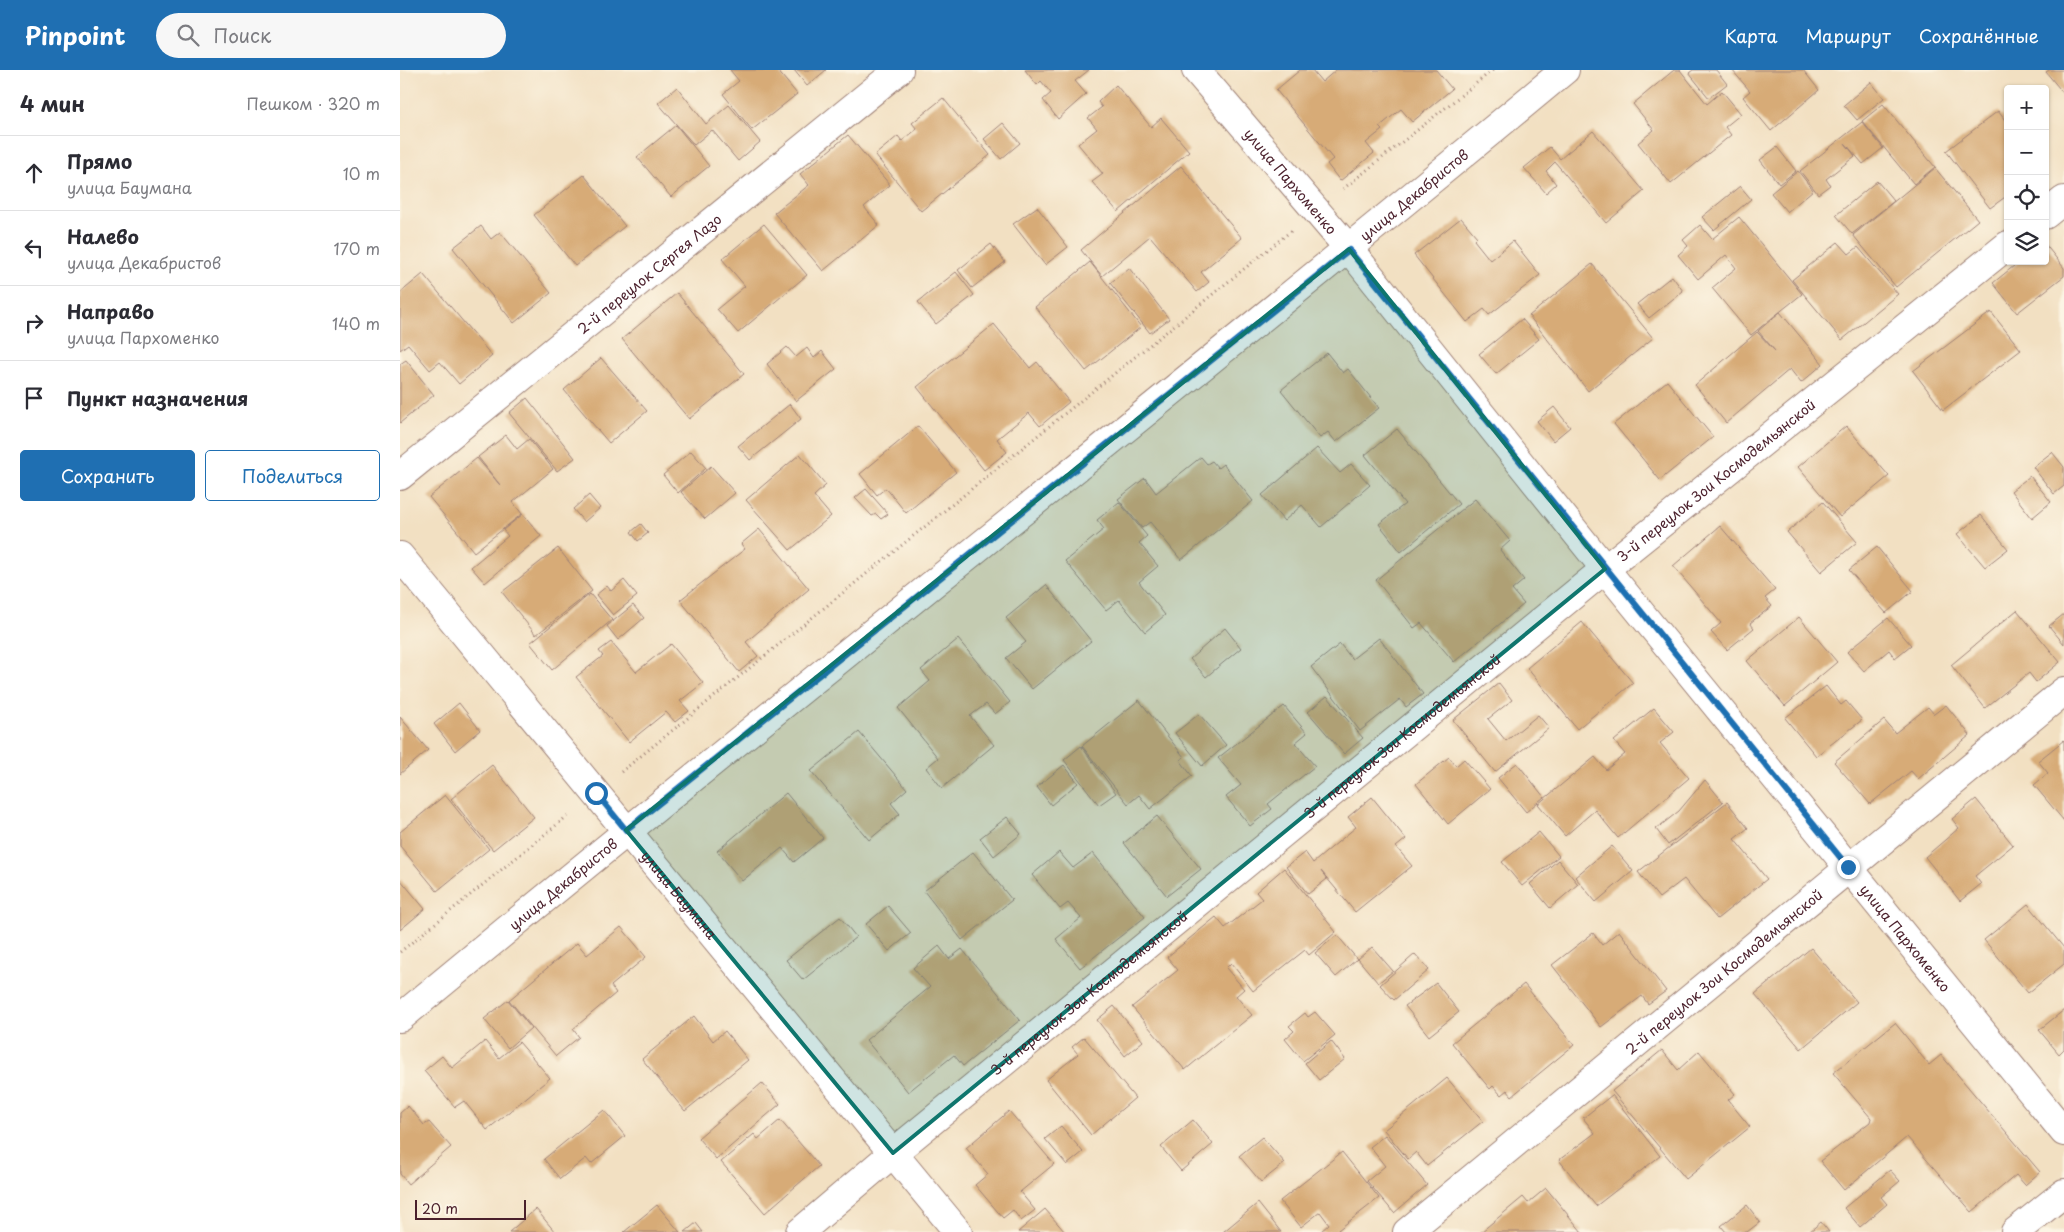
<!DOCTYPE html>
<html lang="ru">
<head>
<meta charset="utf-8">
<style>
  body { margin:0; font-family:"Playpen Sans",sans-serif; background:#f7f7f7; color:#2b2b33 }
  .controls { position:absolute; right:15px; top:15px; display:grid; overflow:hidden; border-radius:5px; box-shadow:0 1px 4px #0004 }
  .controls button { width:45px; height:45px; display:grid; place-items:center; padding:0; border:0; border-bottom:1px solid #e1e1e2; background:#fff; color:#2b2b33; font:25px sans-serif }
  .scale { position:absolute; left:15px; bottom:12px; width:111px; box-sizing:border-box; padding-left:5px; border:2px solid #4a1f2b; border-top:0; font-size:14px; line-height:18px; white-space:nowrap; color:#4a1f2b; -webkit-text-stroke:4px #fcf5e5; paint-order:stroke }
  .stop { position:absolute; width:15px; height:15px; margin:-11px; border:4px solid #1f6fb2; border-radius:50%; background:#fff }
  .stop.end { background:#1f6fb2; border-color:#fff; box-shadow:0 1px 5px #0008 }
  .list { margin:0; padding:0; list-style:none }
  h2 { display:flex; justify-content:space-between; align-items:center; height:65px; margin:0; padding:0 20px; font-size:21px }
  h2 small { font-size:16px; font-weight:400; color:#7c7c81 }
  .list li { display:grid; grid-template-columns:32px 1fr auto; gap:15px; align-items:center; box-sizing:border-box; height:75px; padding:0 20px; border-top:1px solid #e1e1e2 }
  .list b { display:block; font-size:19px; white-space:nowrap }
  .list p { margin:0; font-size:16px; white-space:nowrap; color:#7c7c81 }
  .list em { font-size:16px; font-style:normal; color:#7c7c81 }
  .actions { display:flex; gap:10px; padding:15px 20px }
  .actions a { flex:1; padding:11px 0; border:1px solid #1f6fb2; border-radius:5px; text-align:center; font-size:18px; color:#1f6fb2 }
  .actions .main { background:#1f6fb2; color:#fff }
  .icon { flex:none; width:28px; height:28px; fill:none; stroke:currentColor; stroke-width:2; stroke-linecap:round; stroke-linejoin:round }
  .map { position:relative; flex:none; width:1664px; height:1162px; overflow:hidden }
  header { display:flex; align-items:center; gap:30px; box-sizing:border-box; height:70px; padding:0 25px; background:#1f6fb2; color:#fff }
  header strong { font-size:24px }
  nav { display:flex; gap:28px; margin-inline-start:auto; font-size:18px }
  .search { width:350px; height:45px; background:#f7f7f7; display:flex; align-items:center; gap:12px; box-sizing:border-box; padding:0 18px; border-radius:28px; color:#7c7c81; font-size:19px }
  main { display:flex }
  aside { flex:1; background:#fff }
  .map>svg:first-child { display:block }
  .building { fill:#d7ab77 }
  .lines { fill:none; stroke-linecap:round; stroke-linejoin:round }
  .minor-casing { stroke:#9e8076; stroke-width:30 }
  .path { stroke:#9e8076; stroke-width:3; stroke-dasharray:1 4; stroke-linecap:butt }
  .minor { stroke:#fff; stroke-width:28 }
  .route { stroke:#1f6fb2; stroke-width:6 }
  .marked { fill:#0f766e; fill-opacity:0.2; stroke:#0f766e; stroke-width:4; stroke-linejoin:round }
  .labels { text-anchor:middle; dominant-baseline:central; stroke-width:4; stroke-linejoin:round; paint-order:stroke }
  .street-label { font-size:14px; fill:#4a1f2b; stroke:#fcf5e5 }
</style>
</head>
<body>
<header>
<strong>Pinpoint</strong>
<div class="search"><svg class="icon" aria-label="search" viewBox="0 0 24 24"><circle cx="10" cy="10" r="6"/><path d="M15 15l6 6"/></svg>Поиск</div>
<nav><a>Карта</a><a>Маршрут</a><a>Сохранённые</a></nav>
</header>
<main>
<aside>
<h2>4 мин<small>Пешком · 320 m</small></h2>
<ul class="list">
<li><svg class="icon" aria-label="ahead" viewBox="0 0 24 24"><path d="M12 20V5M6 11l6-6 6 6"/></svg><div><b>Прямо</b><p>улица Баумана</p></div><em>10 m</em></li>
<li><svg class="icon" aria-label="left" viewBox="0 0 24 24"><path d="M17 20v-9H6M10 6l-5 5 5 5"/></svg><div><b>Налево</b><p>улица Декабристов</p></div><em>170 m</em></li>
<li><svg class="icon" aria-label="right" viewBox="0 0 24 24"><path d="M7 20v-9h11M14 6l5 5-5 5"/></svg><div><b>Направо</b><p>улица Пархоменко</p></div><em>140 m</em></li>
<li><svg class="icon" aria-label="arrive" viewBox="0 0 24 24"><path d="M6 21V4h12l-3 4 3 4H6"/></svg><div><b>Пункт назначения</b></div></li>
</ul>
<div class="actions"><a class="main">Сохранить</a><a>Поделиться</a></div>
</aside>
<div class="map">
<svg width="1664" height="1162" viewBox="0 0 1664 1162">
  <rect width="100%" height="100%" fill="#fcf5e5"/>
  <filter id="ink" filterUnits="userSpaceOnUse"><feTurbulence type="fractalNoise" baseFrequency=".02" numOctaves="2"/><feDisplacementMap in="SourceGraphic" scale="10" xChannelSelector="R" yChannelSelector="G"/><feConvolveMatrix kernelMatrix="1 2 1 2 8 2 1 2 1" color-interpolation-filters="sRGB"/></filter>
  <filter id="wash" filterUnits="userSpaceOnUse"><feTurbulence type="fractalNoise" baseFrequency=".0096" numOctaves="4" result="noise"/><feDisplacementMap in="SourceGraphic" scale="20" xChannelSelector="R" yChannelSelector="G"/><feGaussianBlur stdDeviation="1.12" result="paint"/><feColorMatrix in="noise" values="0 0 0 0 0 0 0 0 0 0 0 0 0 0 0 0 0 1.4 0 .05"/><feComposite in="paint" operator="in"/></filter>
  <g filter="url(#wash)">
    <rect width="100%" height="100%" fill="#f2e0c2"/>
    <g id="blocks">
      <g class="building">
        <path d="M330,0h47l20,24 -45,36 -29,-36 16,-13z"/>
        <path d="M394,0h32l-19,16z"/>
        <path d="M625,0h64l-14,11 11,13 -28,25 -15,-19 8,-7 -10,-12 -4,4z"/>
        <path d="M900,0h12l10,12 14,-12h100l16,19 -40,33 -11,-13 -22,18 3,3 -16,13 8,10 -34,28 -13,-17 6,-5 -57,-69z"/>
        <path d="M1274,0h6l27,34 15,-13 19,23 -16,13 6,8 -60,49 -33,-41 16,-13 -21,-26z"/>
        <path d="M1293,0h23l11,14 -18,14 -20,-25z"/>
        <path d="M1332,0h71l16,20 -48,41 -28,-34 7,-6z"/>
        <path d="M1649,0h15v24l-18,-22z"/>
        <path d="M1471,12l13,16 -27,22 -13,-15z"/>
        <path d="M716,15l35,42 10,-9 28,33 -71,61 -26,-30 11,-8 -25,-30 19,-15 -9,-11 14,-11 -4,-5z"/>
        <path d="M277,17l29,37 23,-19 31,37 -22,19 -26,-31 -18,15 -36,-42z"/>
        <path d="M543,28l47,57 -69,56 -46,-56 23,-19 4,5 15,-12 -5,-6z"/>
        <path d="M1483,34l52,63 -21,17 -52,-63z"/>
        <path d="M1598,41l10,13v71l-18,13 -44,-57z"/>
        <path d="M1462,52l21,26 -20,16 -18,-21 10,13 -29,23 4,6 -12,9 -18,-23z"/>
        <path d="M603,53l17,20 -19,16 -17,-20z"/>
        <path d="M276,55l33,41 -38,31 -34,-40z"/>
        <path d="M1193,61l51,60 -38,32 -51,-61 -9,9 10,13 -10,9 -22,-25 26,-21 10,12z"/>
        <path d="M448,65l42,50 -26,22 15,18 -56,46 -49,-58 35,-28 -9,-11z"/>
        <path d="M1377,77l19,24 -17,13 -19,-24z"/>
        <path d="M781,96l61,72 -41,34 8,10 -12,10 -47,-56 -48,40 -21,-26z"/>
        <path d="M1535,98l43,52 -82,67 -43,-52z"/>
        <path d="M1398,101l15,19 -26,22 -16,-19z"/>
        <path d="M184,105l41,51 -50,40 -41,-51z"/>
        <path d="M1477,111l17,20 -42,33 -16,-19z"/>
        <path d="M1340,116l11,13 -37,31 -12,-13z"/>
        <path d="M637,137l31,40 -23,18 -32,-41z"/>
        <path d="M1339,147l63,77 -51,41 -39,-47 24,-20 -10,-13 -28,24 -20,-24 10,-9 -5,-6 17,-15 12,14z"/>
        <path d="M1061,148l16,19 -3,3 16,20 23,-19 27,34 -51,40 -5,-6 -17,13 -53,-67z"/>
        <path d="M364,154l43,51 -69,58 -21,-24 28,-23 -23,-27z"/>
        <path d="M81,156l10,13 9,-7 51,61 -37,30 -61,-75z"/>
        <path d="M1438,172l11,12 9,-7 40,47 -56,46 -50,-60z"/>
        <path d="M591,174l14,18 -33,26 -14,-18z"/>
        <path d="M1645,174l19,24v8l-47,37 -24,-30 27,-22h25z"/>
        <path d="M690,192l51,65 -55,44 -51,-64z"/>
        <path d="M1192,194l61,74 -65,53 -59,-75z"/>
        <path d="M729,198l40,51 -19,14 -40,-50z"/>
        <path d="M556,202l18,23 -38,29 -18,-22z"/>
        <path d="M23,204l69,82 -33,28 -19,-22 -10,8 -22,-26 -8,6v-57z"/>
        <path d="M1272,206l11,15 -34,27 -12,-14z"/>
        <path d="M277,223l67,81 -55,45 -67,-80z"/>
        <path d="M1380,242l43,52 -22,19 -11,-14 -64,54 -31,-38 62,-53 18,19 -17,-20z"/>
        <path d="M1591,242l30,38 -78,60 -30,-39z"/>
        <path d="M1122,249l17,20 -43,35 -17,-20z"/>
        <path d="M594,254l36,44 7,-6 32,40 -29,24 -11,-13 -32,26 10,13 -23,18 -67,-83z"/>
        <path d="M387,277l9,10 11,-9 7,10 8,-7 14,18 -40,32 -29,-37z"/>
        <path d="M927,283l16,20 5,-4 31,39 -43,34 -8,-10 -8,6 -39,-48z"/>
        <path d="M201,288l46,53 -38,32 -45,-53z"/>
        <path d="M6,290l28,35 -34,28v-59z"/>
        <path d="M1267,311l46,56 -53,43 -46,-56z"/>
        <path d="M127,328l48,60 -18,13 -48,-58z"/>
        <path d="M390,334l11,15 -51,41 -12,-14z"/>
        <path d="M1154,337l16,20 -17,14 -16,-20z"/>
        <path d="M518,356l38,46 -50,41 -20,-25 -9,7 -17,-21z"/>
        <path d="M1446,356l43,50 -49,41 -42,-50z"/>
        <path d="M997,359l62,75 -58,48 -22,-28 26,-20 -40,-49z"/>
        <path d="M106,365l11,14 12,-10 24,30 -40,33 9,12 -48,38 -45,-55 48,-39 23,27 -22,-28z"/>
        <path d="M917,378l23,25 11,-9 19,21 -49,42 -19,-22 -18,16 -22,-26z"/>
        <path d="M291,381l15,17 -28,25 -15,-18z"/>
        <path d="M1652,382l12,15v19l-10,8 -21,-27z"/>
        <path d="M400,384l26,31 -12,11 17,20 -41,34 -44,-50z"/>
        <path d="M801,387l6,7 5,-3 6,7 5,-4 30,37 -72,59 -31,-38 -8,6 -24,-29 27,-21 11,15z"/>
        <path d="M311,396l24,27 -30,26 -24,-27z"/>
        <path d="M1630,406l21,26 -19,16 -21,-27z"/>
        <path d="M466,419l22,25 -7,5 -5,-5 -4,2 -17,-18z"/>
        <path d="M189,425l11,13 -16,14 -11,-13z"/>
        <path d="M1075,429l35,42 -10,9 24,30 -12,10 12,14 -70,58 -33,-39 -7,5 -38,-48z"/>
        <path d="M719,432l28,34 -8,7 19,23 -19,16 26,33 -20,17 -26,-32 -13,10 -41,-49 39,-32 -7,-9z"/>
        <path d="M1423,432l34,40 -36,30 -34,-40z"/>
        <path d="M123,444l18,22 -56,47 -14,-16 37,-31 -5,-6z"/>
        <path d="M1581,445l27,34 -23,18 -28,-33z"/>
        <path d="M241,454l7,9 -10,8 -7,-9z"/>
        <path d="M1320,456l55,64 -10,8 7,8 -22,17 4,5 -27,22 -16,-18 10,-9 -48,-57z"/>
        <path d="M359,459l50,60 -63,53 12,14 -19,16 -59,-72 65,-51 -4,-5z"/>
        <path d="M1477,477l36,44 -27,22 -37,-43z"/>
        <path d="M158,478l34,43 -56,44 -34,-43z"/>
        <path d="M224,510l13,16 -24,19 -17,-20 11,-9 4,5z"/>
        <path d="M646,515l45,56 -59,48 -26,-31 20,-16 -20,-24z"/>
        <path d="M190,524l22,26 -60,50 -22,-27z"/>
        <path d="M233,535l11,13 -26,22 -11,-14z"/>
        <path d="M1617,540l43,52 -24,20 -7,-9 -44,35 -34,-43z"/>
        <path d="M1664,544v30l-15,-18z"/>
        <path d="M1399,547l38,45 -52,44 -38,-45z"/>
        <path d="M1488,548l23,27 -16,13 -6,-8 -25,21 -17,-19z"/>
        <path d="M1182,552l51,61 -56,46 -50,-61z"/>
        <path d="M825,558l16,20 -35,29 -16,-18z"/>
        <path d="M979,568l44,56 -17,13 -6,-8 -40,32 -49,-64 29,-23 12,15z"/>
        <path d="M558,569l52,63 -15,12 -9,-10 -16,12 24,29 -52,43 -16,-20 12,-10 -40,-50 32,-27 -9,-11z"/>
        <path d="M211,572l25,30 35,-28 32,39 -23,18 9,10 -14,11 -9,-10 -37,30 -53,-65 27,-21 -4,-5z"/>
        <path d="M1099,613l13,17 -24,19 18,22 32,-26 11,13 -54,44 -42,-52z"/>
        <path d="M1426,616l15,19 5,-4 16,19 -46,36 -31,-38z"/>
        <path d="M927,626l36,42 -19,16 -36,-42z"/>
        <path d="M739,630l45,57 -4,3 12,16 -42,33 -11,-14 -11,9 -46,-58z"/>
        <path d="M59,633l21,27 -25,21 -21,-27z"/>
        <path d="M1546,635l24,30 -52,44 -7,-8 -41,33 -36,-42 50,-42 11,13 33,-26 6,7z"/>
        <path d="M884,636l23,27 -12,10 20,23 -47,38 4,5 -22,17 -24,-29 15,-12 -23,-27z"/>
        <path d="M1254,638l20,24 -14,11 29,35 -71,60 -23,-28 -30,26 -27,-32 57,-47 11,13 19,-16 -11,-13z"/>
        <path d="M799,644l27,31 -24,21 -27,-33z"/>
        <path d="M0,647l28,33 -28,24z"/>
        <path d="M459,662l48,57 -16,14 9,11 -31,26 -58,-69z"/>
        <path d="M1664,670v81l-30,-36 14,-12 -10,-12z"/>
        <path d="M681,676l35,47 -17,12 -35,-45z"/>
        <path d="M1049,687l7,9 8,-7 26,30 -42,35 -32,-40z"/>
        <path d="M1117,693l27,34 -18,15 -28,-34z"/>
        <path d="M92,695l42,52 -41,33 -42,-51z"/>
        <path d="M664,695l14,18 -27,22 -14,-18z"/>
        <path d="M1305,710l18,22 -55,43 -12,-16 23,-18z"/>
        <path d="M386,723l37,45 -29,24 -12,-14 -40,33 -25,-30z"/>
        <path d="M45,725l44,54 -52,42 -37,-45v-14z"/>
        <path d="M972,727l34,42 -10,8 16,19 -57,46 -34,-41 6,8 -19,15 -22,-27 19,-15 8,11 43,-36 -8,-10z"/>
        <path d="M1576,729l37,46 -38,31 6,8 -21,17 -35,-44 34,-29 -7,-9z"/>
        <path d="M1327,732l21,26 -14,11 33,40 -50,40 -33,-40 -25,19 -21,-26z"/>
        <path d="M757,746l44,53 -34,27 -43,-53z"/>
        <path d="M607,747l14,17 -27,22 -14,-18z"/>
        <path d="M1139,762l20,24 -37,30 -20,-24z"/>
        <path d="M1212,776l21,25 -37,31 -21,-25z"/>
        <path d="M573,782l39,48 -50,40 -38,-49z"/>
        <path d="M659,782l14,16 20,-15 52,64 -65,51 -24,-29 25,-21 -13,-15 -8,6 -28,-34z"/>
        <path d="M1158,790l20,24 -28,24 -20,-24z"/>
        <path d="M884,798l52,64 -27,23 -4,-5 -52,41 -22,-28 -5,5 18,21 -8,7 16,19 -67,55 -53,-63 46,-37 -11,-13 49,-40 9,11 37,-29 -6,-7z"/>
        <path d="M0,809l25,30 -25,21z"/>
        <path d="M1628,834l36,44v16l-36,29 -44,-53z"/>
        <path d="M488,836l23,27 -22,18 -23,-27z"/>
        <path d="M440,847l16,20 -53,43 -17,-20z"/>
        <path d="M221,857l25,30 -35,29 5,7 -43,36 6,8 -23,19 -47,-56 68,-57 10,12z"/>
        <path d="M1219,861l47,60 -18,13 -6,-8 -41,31 -49,-62 41,-32 9,12z"/>
        <path d="M937,865l20,24 -21,18 -21,-24z"/>
        <path d="M539,876l10,13 13,-10 58,71 -57,46 -9,-11 -46,37 -42,-52 64,-53 -17,-19z"/>
        <path d="M972,877l21,24 -15,12 -20,-24z"/>
        <path d="M1411,878l46,54 -56,47 -46,-55z"/>
        <path d="M1015,884l14,16 -35,30 -14,-15z"/>
        <path d="M1036,913l23,29 -30,24 -24,-30z"/>
        <path d="M1124,914l50,61 -62,51 -5,-6 -6,5 -8,-9 -3,3 -38,-46z"/>
        <path d="M108,930l23,28 -23,20 -24,-29z"/>
        <path d="M714,936l29,35 -18,15 -28,-36z"/>
        <path d="M1664,940v39l-5,5 -20,-24z"/>
        <path d="M915,942l20,23 -32,26 -18,-22 9,-8 -5,-5 16,-13 3,4z"/>
        <path d="M294,946l19,25 12,-10 23,29 -63,51 -43,-52z"/>
        <path d="M1495,953l34,42 12,-10 99,117 -15,13 -9,-10 -44,37 -65,-75 -63,53 -24,-29 50,-39 1,-4 -38,-45z"/>
        <path d="M684,967l51,61 -44,37 -45,-55 32,-26 -6,-7z"/>
        <path d="M85,971l14,17 20,-16 31,36 -63,52 -23,-29 -9,6 -31,-36 18,-15 10,12z"/>
        <path d="M931,971l14,18 -26,21 -14,-17z"/>
        <path d="M1262,980l16,20 21,-19 36,43 -7,6 22,27 -64,52 -74,-88z"/>
        <path d="M1047,1008l36,43 -56,45 -11,-14 -8,7 -24,-29z"/>
        <path d="M362,1013l18,21 -64,55 -18,-21z"/>
        <path d="M1212,1025l48,61 -64,50 -37,-46 36,-27 -12,-15z"/>
        <path d="M8,1036l16,19 5,-3 22,25 -43,37 -8,-10v-61z"/>
        <path d="M204,1040l21,26 -34,28 -5,-6 -26,21 -16,-20z"/>
        <path d="M609,1041l45,53 -34,28 15,18 -14,11 -8,-11 -10,8 -28,-33 13,-11 -22,-26z"/>
        <path d="M380,1050l39,46 -54,47 -44,-51 33,-28 4,5z"/>
        <path d="M793,1050l20,24 -32,27 -20,-24z"/>
        <path d="M661,1056l22,26 -16,13 -22,-26z"/>
        <path d="M985,1065l42,50 -33,28 -27,-32 18,-15 -15,-19z"/>
        <path d="M862,1067l23,26 -24,19 -22,-26z"/>
        <path d="M942,1082l37,46 -41,32 2,2h-20l9,-8 -9,-12 -19,15 -21,-26z"/>
        <path d="M1490,1100l10,11 -19,16 6,7 -27,23 -16,-19z"/>
        <path d="M1146,1118l36,44h-101l42,-35 5,6z"/>
        <path d="M858,1133l23,29h-58z"/>
        <path d="M257,1135l23,27h-56z"/>
        <path d="M1347,1135l13,17 -13,10h-21l-5,-6z"/>
        <path d="M136,1139l19,23h-46z"/>
        <path d="M645,1139l20,23h-47z"/>
        <path d="M1421,1152l8,10h-20z"/>
        <path d="M296,1153l7,9h-18z"/>
      </g>
    </g>
  </g>
  <g filter="url(#ink)">
    <use href="#blocks" fill-opacity="0" stroke="#9e8076" stroke-width="1"/>
    <g class="lines">
      <g class="minor-casing">
        <g id="minor">
          <path id="s1" d="M796,0l153,179 256,320 459,563"/>
          <path d="M1645,145l19,-15"/>
          <path id="s2" d="M0,406l499,-406"/>
          <path id="s3" d="M0,486l558,676"/>
          <path id="s4" d="M0,948c385,-320 780,-628 1165,-948"/>
          <path id="s5" d="M400,1162l93,-79 712,-584 403,-324"/>
          <path id="s6" d="M1007,1162l657,-541"/>
          <path d="M1615,1162l49,-39"/>
        </g>
      </g>
      <g class="path">
        <path d="M943,119l150,-119"/>
        <path d="M221,702l670,-541"/>
        <path d="M0,882l170,-138"/>
      </g>
      <use href="#minor" class="minor"/>
    </g>
  </g>
  <g class="lines" filter="url(#ink)">
    <path class="route" d="M196,723l30,37 723,-580 499,617"/>
  </g>
  <path class="marked" d="M949,179l256,320 -712,584 -267,-323z"/>
  <g class="labels">
    <g class="street-label">
      <text stroke="none"><textPath href="#s1" startOffset="146">улица Пархоменко</textPath></text>
      <text stroke="none"><textPath href="#s4" startOffset="1306">улица Декабристов</textPath></text>
      <text stroke="none"><textPath href="#s2" startOffset="321">2-й переулок Сергея Лазо</textPath></text>
      <text stroke="none"><textPath href="#s5" startOffset="1185">3-й переулок Зои Космодемьянской</textPath></text>
      <text stroke="none"><textPath href="#s5" startOffset="780">3-й переулок Зои Космодемьянской</textPath></text>
      <text stroke="none"><textPath href="#s4" startOffset="211">улица Декабристов</textPath></text>
      <text stroke="none"><textPath href="#s3" startOffset="439">улица Баумана</textPath></text>
      <text stroke="none"><textPath href="#s1" startOffset="1121">улица Пархоменко</textPath></text>
      <text stroke="none"><textPath href="#s6" startOffset="410">2-й переулок Зои Космодемьянской</textPath></text>
      <text stroke="none"><textPath href="#s5" startOffset="375">3-й переулок Зои Космодемьянской</textPath></text>
    </g>
  </g>
</svg>
<div class="controls">
<button>+</button>
<button>−</button>
<button><svg class="icon" aria-label="locate" viewBox="0 0 24 24"><circle cx="12" cy="12" r="6"/><path d="M12 2v4M12 18v4M2 12h4M18 12h4"/></svg></button>
<button><svg class="icon" aria-label="layers" viewBox="0 0 24 24"><path d="M12 4l9 5-9 5-9-5zM3 14l9 5 9-5"/></svg></button>
</div>
<div class="scale">20 m</div>
<div class="stop" style="left:196px;top:723px"></div>
<div class="stop end" style="left:1448px;top:797px"></div>
</div>
</main>
</body>
</html>
